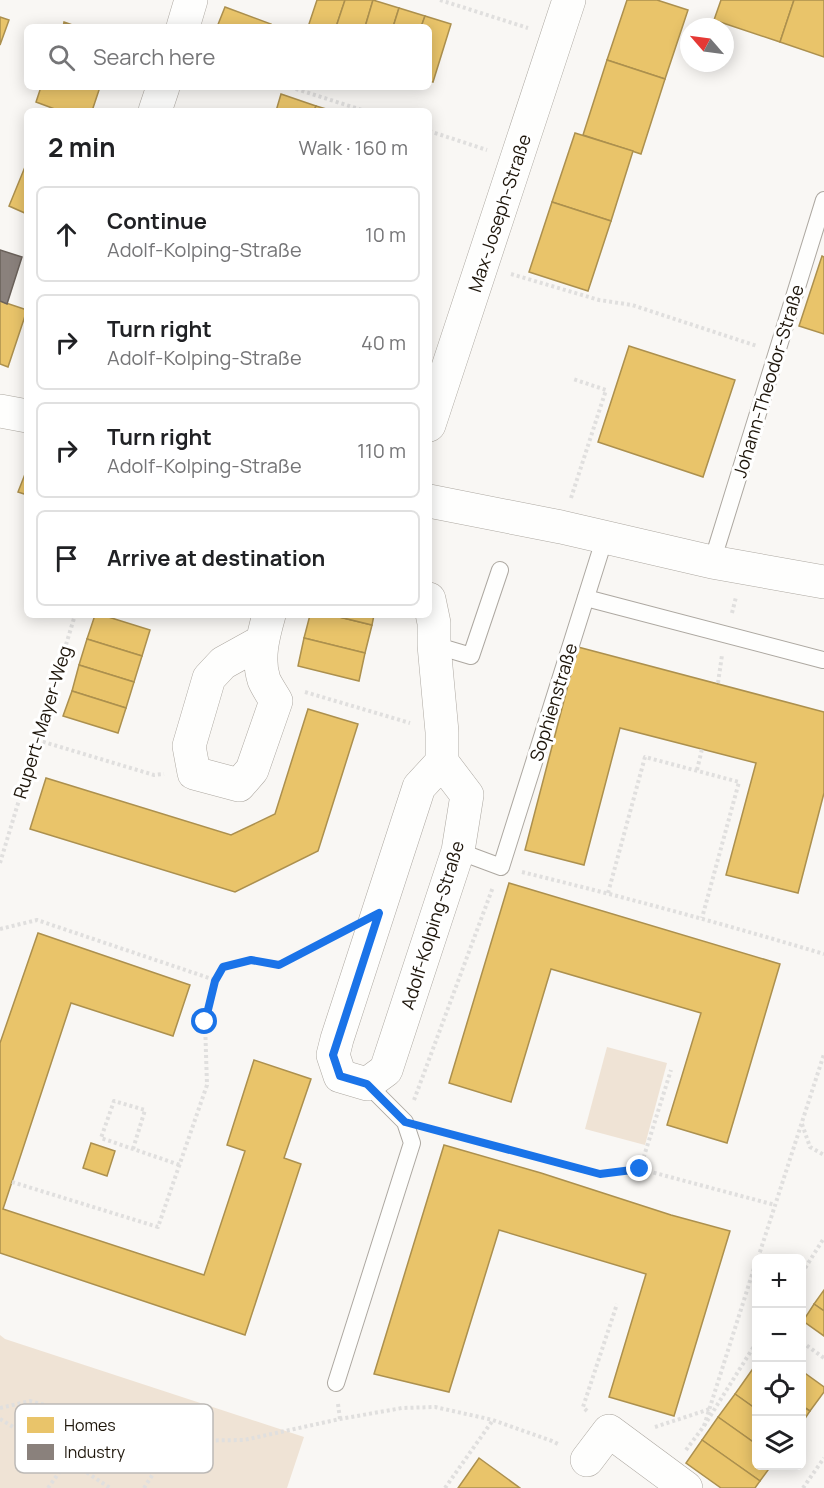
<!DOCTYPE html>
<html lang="en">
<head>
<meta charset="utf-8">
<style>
  body { margin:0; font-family:Manrope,sans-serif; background:#f6f6f6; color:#202124 }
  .controls { position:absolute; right:18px; bottom:18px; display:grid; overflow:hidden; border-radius:9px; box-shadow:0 3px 15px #0003 }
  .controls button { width:54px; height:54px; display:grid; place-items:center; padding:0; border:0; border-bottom:2px solid #e0e0e0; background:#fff; color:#202124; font:30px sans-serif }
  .compass { position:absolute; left:680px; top:18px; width:54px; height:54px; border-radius:50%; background:#fff; box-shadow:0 3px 15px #0003; rotate:298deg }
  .stop { position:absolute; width:18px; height:18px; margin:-14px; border:4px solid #1a73e8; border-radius:50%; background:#fff }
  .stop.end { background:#1a73e8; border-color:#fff; box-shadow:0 2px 6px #0008 }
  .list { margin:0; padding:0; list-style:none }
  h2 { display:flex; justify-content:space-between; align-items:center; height:78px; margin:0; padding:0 24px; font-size:26px }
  h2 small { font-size:20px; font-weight:400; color:#757577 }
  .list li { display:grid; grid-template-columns:39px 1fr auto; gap:18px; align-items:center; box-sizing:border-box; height:96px; margin:0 12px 12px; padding:0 12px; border:2px solid #e0e0e0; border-radius:9px }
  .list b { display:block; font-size:22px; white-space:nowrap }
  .list p { margin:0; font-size:20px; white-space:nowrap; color:#757577 }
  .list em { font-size:20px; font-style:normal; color:#757577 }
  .icon { flex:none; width:33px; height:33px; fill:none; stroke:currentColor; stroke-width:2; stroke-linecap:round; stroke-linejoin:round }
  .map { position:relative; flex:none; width:824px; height:1488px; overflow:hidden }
  .search { position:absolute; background:#fff; box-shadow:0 3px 15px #0003; left:24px; top:24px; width:408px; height:66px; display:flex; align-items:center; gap:15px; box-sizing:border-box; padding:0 21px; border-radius:9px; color:#757577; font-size:22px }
  .panel { position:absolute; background:#fff; box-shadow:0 3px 15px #0003; left:24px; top:108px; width:408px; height:510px; border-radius:9px }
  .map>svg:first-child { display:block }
  .green { fill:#efe3d5 }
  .homes { fill:#e9c46a; stroke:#ac904e; stroke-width:1.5 }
  .industry { fill:#8a817c; stroke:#6a615a; stroke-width:1.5 }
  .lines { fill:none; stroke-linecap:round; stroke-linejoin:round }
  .service-casing { stroke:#ada8a1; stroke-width:18 }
  .minor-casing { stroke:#ada8a1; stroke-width:34 }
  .path { stroke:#e0dfde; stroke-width:4; stroke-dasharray:3 3; stroke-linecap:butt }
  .service { stroke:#fefefd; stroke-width:16 }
  .minor { stroke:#fefefd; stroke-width:33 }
  .route { stroke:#1a73e8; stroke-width:8 }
  .labels { text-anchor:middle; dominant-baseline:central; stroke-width:6; stroke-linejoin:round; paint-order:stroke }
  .street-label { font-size:18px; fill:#1e160b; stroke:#fff }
  .key { fill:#fff; stroke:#bcb9b6; stroke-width:1.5 }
  .key-label { font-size:16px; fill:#1e160b }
</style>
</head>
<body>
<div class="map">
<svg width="824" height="1488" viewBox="0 0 824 1488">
  <rect width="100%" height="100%" fill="#f9f7f4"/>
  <g class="green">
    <path d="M607,1047l60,16 -22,82 -60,-16z"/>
    <path d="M0,1335l5,4 299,98 -17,51h-287z"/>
  </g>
  <g class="homes">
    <path d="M317,0h28l-9,27h-28z"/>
    <path d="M345,0h28l-8,27h-29z"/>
    <path d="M373,0l26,8 -6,19h-28z"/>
    <path d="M627,0h30l31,10 -23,69 -58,-19z"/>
    <path d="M721,0h73l-14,42 -66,-22z"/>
    <path d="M794,0h30v57l-44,-15z"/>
    <path d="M225,7l46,17 -2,3h-52z"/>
    <path d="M399,8l26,8 -4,11h-28z"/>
    <path d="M425,16l26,8 -18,58 -4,-1v-54h-8z"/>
    <path d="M0,17l9,3 -9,25z"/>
    <path d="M64,22l14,5h-15z"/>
    <path d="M607,60l58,19 -24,75 -58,-19z"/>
    <path d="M41,87h59l-8,24h-32l-24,-9z"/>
    <path d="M281,94l35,12 -2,5h-38z"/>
    <path d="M316,106l17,5h-19z"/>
    <path d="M575,133l58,18 -22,70 -59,-19z"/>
    <path d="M27,162v52l-18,-8z"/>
    <path d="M552,202l59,19 -23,70 -59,-19z"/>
    <path d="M822,256l2,1v77l-25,-8z"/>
    <path d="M0,301l27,9 -19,57 -8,-3z"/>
    <path d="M629,346l106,34 -32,97 -105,-35z"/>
    <path d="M27,469v26l-9,-3z"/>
    <path d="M95,615h7l48,15 -8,26 -55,-17z"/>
    <path d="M310,615h21l41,10 -7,28 -61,-15z"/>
    <path d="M331,615h43l-2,10z"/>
    <path d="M304,638l61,15 -6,28 -61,-15z"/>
    <path d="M87,639l55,17 -8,26 -55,-17z"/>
    <path d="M578,647l246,65v81l-26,100 -72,-18 30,-112 -136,-35 -36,137 -59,-15z"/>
    <path d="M79,665l55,17 -8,26 -54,-17z"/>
    <path d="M72,691l54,17 -8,25 -55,-17z"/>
    <path d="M308,709l50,15 -40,127 -83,41 -205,-63 16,-51 185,57 44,-21z"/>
    <path d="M509,883l271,81 -53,179 -60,-18 34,-112 -150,-44 -40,133 -62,-19z"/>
    <path d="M38,933l152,52 -17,51 -102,-33 -68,206 201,66 41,-124 -18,-6 27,-85 57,19 -27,79 17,6 -56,171 -245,-82v-210z"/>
    <path d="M91,1143l24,8 -8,25 -24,-8z"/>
    <path d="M444,1145l97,28 130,42 59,16 -56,185 -65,-19 37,-123 -147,-44 -50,162 -75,-18z"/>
    <path d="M824,1290v21l-10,-7z"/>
    <path d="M814,1304l10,7v25l-21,-15z"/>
    <path d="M752,1370l4,4v35l-21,-15z"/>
    <path d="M802,1371l22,16v5l-14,19 -8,-5z"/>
    <path d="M735,1394l21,15v35l-38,-27z"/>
    <path d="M802,1406l8,5 -8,12z"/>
    <path d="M718,1417l38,27v22h15l-11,15 -58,-41z"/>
    <path d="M702,1440l58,41 -5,7h-34l-35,-25z"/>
    <path d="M479,1458l41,30h-62z"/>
  </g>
  <path class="industry" d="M0,250l22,7 -15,47 -7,-3z"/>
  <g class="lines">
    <g class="service-casing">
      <g id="service">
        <path d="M712,562l112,-362"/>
        <path d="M586,598l237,62"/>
        <path d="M434,645l37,11 29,-86"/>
        <path d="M458,851l43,16 104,-330"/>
        <path d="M336,1383l76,-240 -7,-21 -38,-38"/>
      </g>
    </g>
    <g class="minor-casing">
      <g id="minor">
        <path d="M183,27l8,-27"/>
        <path d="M155,111l8,-24"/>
        <path d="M0,411l27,5"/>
        <path d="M429,425l140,-425"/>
        <path d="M429,501l132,26 151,35 112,20"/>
        <path d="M429,599l5,24v22l8,87v30l25,33 -9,56 -72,219 -19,14 -27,-8 -7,-21 4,-16 82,-252 23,-25"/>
        <path d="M261,642l-38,21 -14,15 -20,68 5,27 45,12 13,-15 24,-69c-4,-7 -9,-14 -12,-21 -7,-21 -1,-44 5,-65"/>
        <path d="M587,1460l22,-29 77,57"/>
      </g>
    </g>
    <g class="path">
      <path d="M440,0l88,28"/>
      <path d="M290,87l75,24"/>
      <path d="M429,131l58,19"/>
      <path d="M511,274l88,26 33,5 125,41"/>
      <path d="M571,498l35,-108 -33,-11"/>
      <path d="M732,613l4,-16"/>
      <path d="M718,683l4,-28"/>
      <path d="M305,692l105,31"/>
      <path d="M37,740l117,35 10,-1"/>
      <path d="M697,770l5,-21"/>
      <path d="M0,863l75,-248"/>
      <path d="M522,872c102,25 202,52 302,82"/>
      <path d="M608,893l37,-136 94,25 -37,136"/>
      <path d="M0,929l37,-9 178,60"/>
      <path d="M414,1100l79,-213"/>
      <path d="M802,1124l8,23 14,8"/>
      <path d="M432,1130l168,44 40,-5 135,36"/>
      <path d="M133,1149l12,-39 -31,-9 -13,37 79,27"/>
      <path d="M640,1169l31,-99"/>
      <path d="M12,1182l146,45 49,-142 -2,-63 10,-42 8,-13 28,-7 28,5 59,-31"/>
      <path d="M758,1258l66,-204"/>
      <path d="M802,1273l22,-35"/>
      <path d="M802,1342l22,16"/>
      <path d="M338,1404l2,15"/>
      <path d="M0,1408l30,-7 144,40 70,-1 96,-21 62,-11 33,-1 58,13 59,21 8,4"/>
      <path d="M587,1411l-4,-4 34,-103"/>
      <path d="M0,1419l68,41 42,28"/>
      <path d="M704,1426l52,-164"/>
      <path d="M655,1427l55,-18"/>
      <path d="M686,1450l18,-24 52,-83"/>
      <path d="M48,1488l20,-28"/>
      <path d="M144,1488l30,-47"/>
      <path d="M445,1488l48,-68"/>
      <path d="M803,1488l21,-30"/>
    </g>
    <use href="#service" class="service"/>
    <use href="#minor" class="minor"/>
  </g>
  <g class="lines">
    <path class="route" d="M205,1022l10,-41 8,-14 28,-7 28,5 100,-52 -46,142 7,21 27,8 38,38 195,52 40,-5"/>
  </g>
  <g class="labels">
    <g class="street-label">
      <text transform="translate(499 213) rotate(-72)">Max-Joseph-Straße</text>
      <text transform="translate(768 381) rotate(-73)">Johann-Theodor-Straße</text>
      <text transform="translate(553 702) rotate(-73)">Sophienstraße</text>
      <text transform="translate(42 722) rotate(-73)">Rupert-Mayer-Weg</text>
      <text transform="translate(432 925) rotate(-73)">Adolf-Kolping-Straße</text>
    </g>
  </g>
  <rect x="15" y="1404" width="198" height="69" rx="9" class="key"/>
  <rect x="27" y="1417" width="27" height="16" fill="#e9c46a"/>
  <rect x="27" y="1444" width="27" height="16" fill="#8a817c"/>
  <g class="key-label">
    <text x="64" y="1431">Homes</text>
    <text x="64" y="1458">Industry</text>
  </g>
</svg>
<div class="controls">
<button>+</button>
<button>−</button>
<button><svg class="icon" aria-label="locate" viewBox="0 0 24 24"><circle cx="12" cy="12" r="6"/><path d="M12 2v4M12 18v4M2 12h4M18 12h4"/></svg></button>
<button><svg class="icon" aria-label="layers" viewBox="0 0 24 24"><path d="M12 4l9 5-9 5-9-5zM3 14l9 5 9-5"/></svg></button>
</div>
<svg class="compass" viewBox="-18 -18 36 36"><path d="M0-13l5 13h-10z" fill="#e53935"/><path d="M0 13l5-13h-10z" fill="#757577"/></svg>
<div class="stop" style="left:205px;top:1022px"></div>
<div class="stop end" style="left:640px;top:1169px"></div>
<div class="search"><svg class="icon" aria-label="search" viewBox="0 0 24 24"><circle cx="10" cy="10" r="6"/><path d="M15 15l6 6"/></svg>Search here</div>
<section class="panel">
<h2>2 min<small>Walk · 160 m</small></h2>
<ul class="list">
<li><svg class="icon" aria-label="ahead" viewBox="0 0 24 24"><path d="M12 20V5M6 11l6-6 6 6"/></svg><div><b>Continue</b><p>Adolf-Kolping-Straße</p></div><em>10 m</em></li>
<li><svg class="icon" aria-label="right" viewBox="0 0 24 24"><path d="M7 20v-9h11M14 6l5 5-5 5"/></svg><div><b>Turn right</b><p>Adolf-Kolping-Straße</p></div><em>40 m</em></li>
<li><svg class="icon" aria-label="right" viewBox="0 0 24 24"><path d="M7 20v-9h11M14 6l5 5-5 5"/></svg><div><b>Turn right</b><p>Adolf-Kolping-Straße</p></div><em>110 m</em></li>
<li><svg class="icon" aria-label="arrive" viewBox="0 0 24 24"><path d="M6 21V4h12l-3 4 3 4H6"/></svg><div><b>Arrive at destination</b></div></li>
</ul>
</section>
</div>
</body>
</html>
